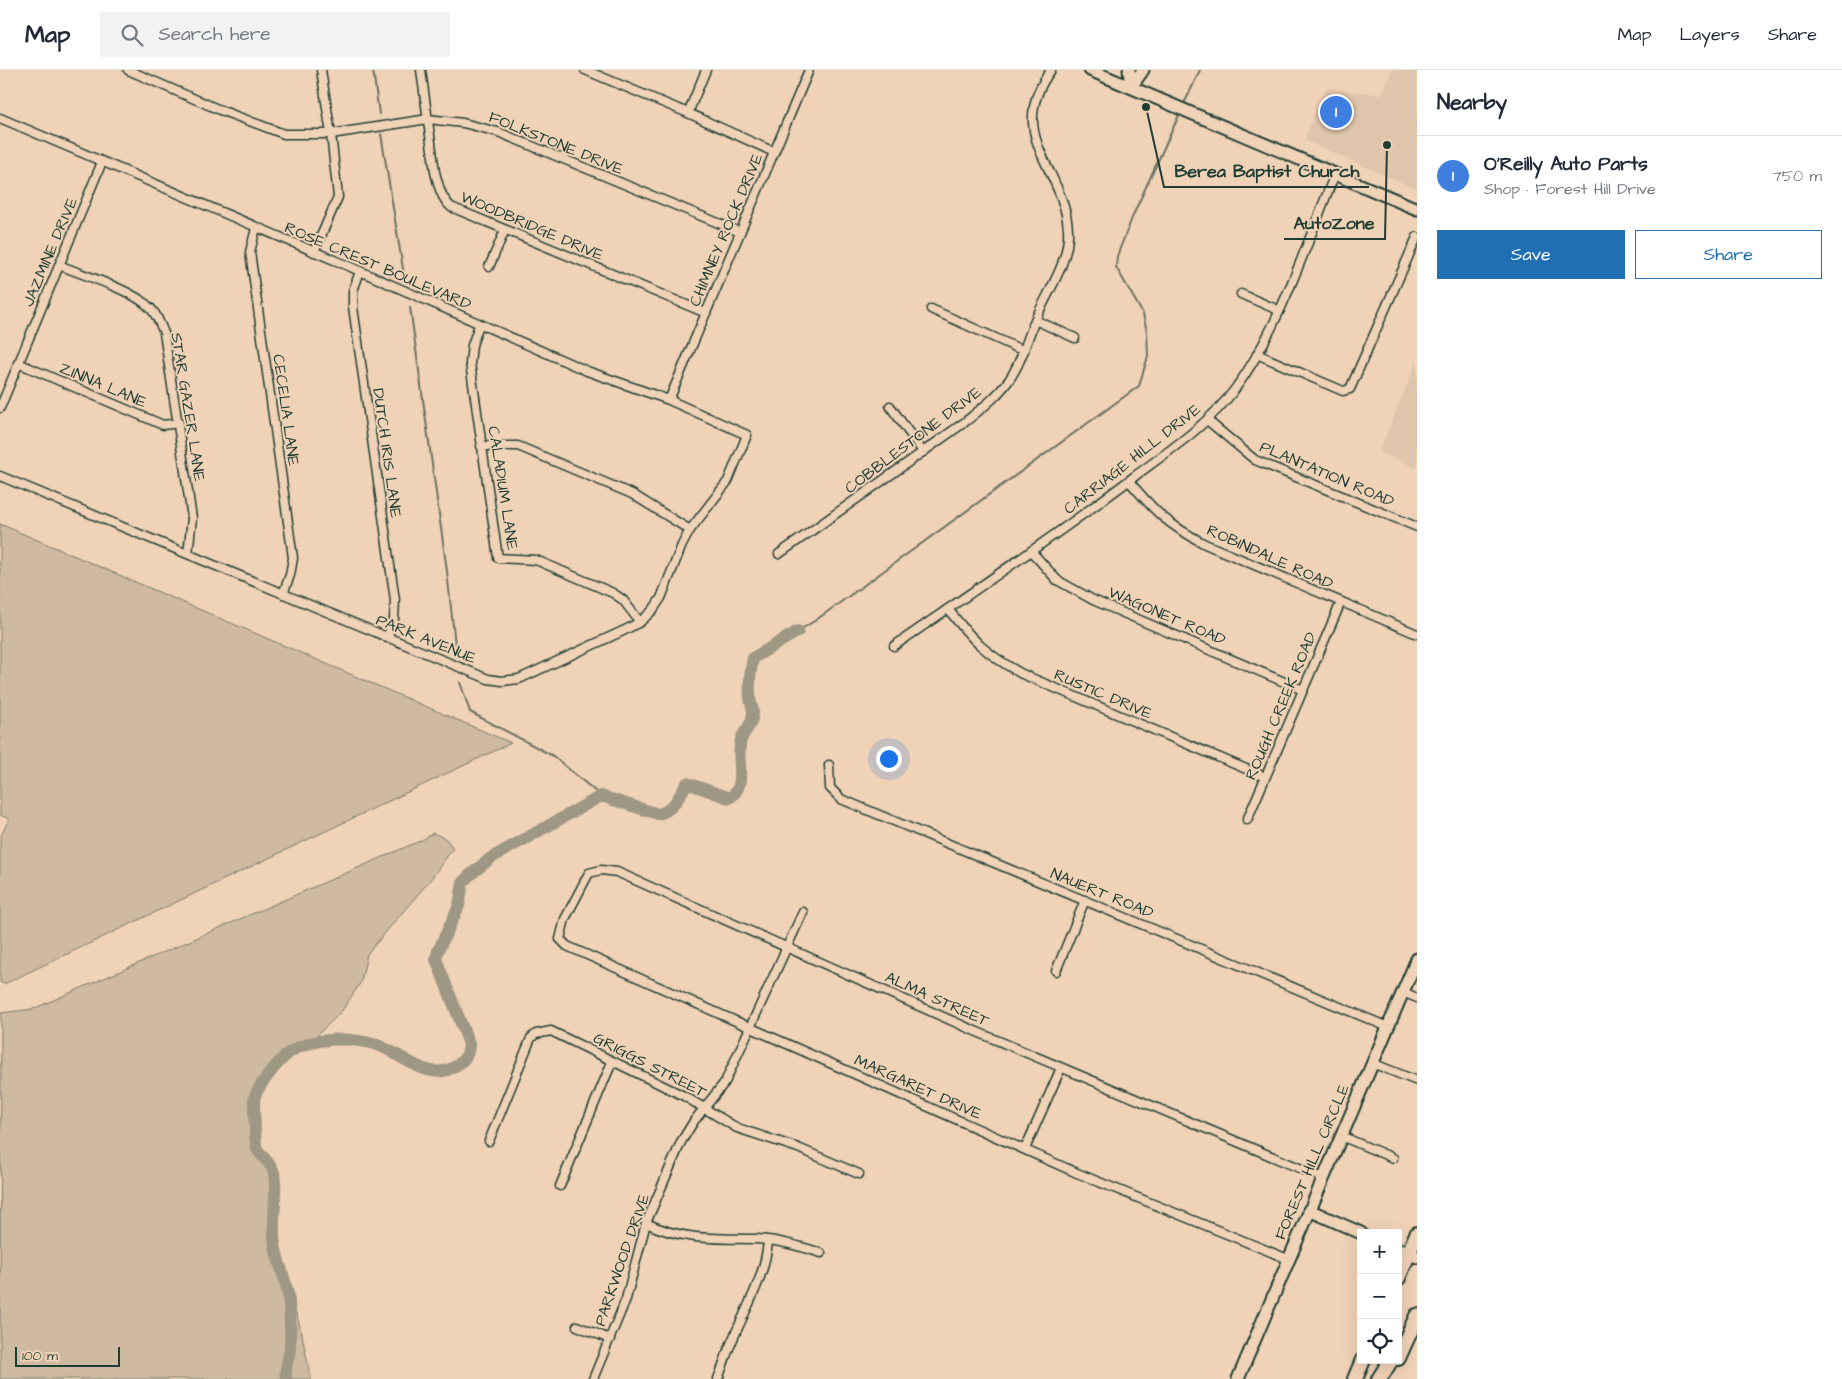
<!DOCTYPE html>
<html lang="en">
<head>
<meta charset="utf-8">
<style>
  body { margin:0; font-family:"Architects Daughter",sans-serif; background:#f2f2f3; color:#1f2937 }
  .controls { position:absolute; right:15px; bottom:15px; display:grid; overflow:hidden; border-radius:0px; box-shadow:0 5px 20px #0002 }
  .controls button { width:45px; height:45px; display:grid; place-items:center; padding:0; border:0; border-bottom:1px solid #e0e1e3; background:#fff; color:#1f2937; font:25px sans-serif }
  .scale { position:absolute; left:15px; bottom:12px; width:105px; box-sizing:border-box; padding-left:5px; border:2px solid #1f3d34; border-top:0; font-size:14px; line-height:18px; white-space:nowrap; color:#1f3d34; -webkit-text-stroke:4px #f0d2b6; paint-order:stroke }
  .you { position:absolute; left:888px; top:688px; width:18px; height:18px; margin:-12px; border:4px solid #fff; border-radius:50%; background:#1a73e8; box-shadow:0 0 0 8px #1a73e833 }
  .badge { display:grid; place-items:center; width:32px; height:32px; border-radius:50%; background:#1f6fb2; color:#fff; font-size:16px; font-weight:700 }
  .pin { position:absolute; translate:-50% -50%; border:2px solid #fff; box-shadow:0 1px 5px #0006 }
  .list { margin:0; padding:0; list-style:none }
  h2 { display:flex; justify-content:space-between; align-items:center; height:65px; margin:0; padding:0 20px; font-size:21px }
  h2 small { font-size:16px; font-weight:400; color:#747a83 }
  .list li { display:grid; grid-template-columns:32px 1fr auto; gap:15px; align-items:center; box-sizing:border-box; height:80px; padding:0 20px; border-top:1px solid #e0e1e3 }
  .list b { display:block; font-size:19px; white-space:nowrap }
  .list p { margin:0; font-size:16px; white-space:nowrap; color:#747a83 }
  .list em { font-size:16px; font-style:normal; color:#747a83 }
  .actions { display:flex; gap:10px; padding:15px 20px }
  .actions a { flex:1; padding:11px 0; border:1px solid #1f6fb2; border-radius:0px; text-align:center; font-size:18px; color:#1f6fb2 }
  .actions .main { background:#1f6fb2; color:#fff }
  .icon { flex:none; width:28px; height:28px; fill:none; stroke:currentColor; stroke-width:2; stroke-linecap:round; stroke-linejoin:round }
  .map { position:relative; flex:none; width:1417px; height:1309px; overflow:hidden }
  header { display:flex; align-items:center; gap:30px; box-sizing:border-box; height:70px; padding:0 25px; background:#fff; border-bottom:1px solid #e0e1e3 }
  header strong { font-size:24px }
  nav { display:flex; gap:28px; margin-inline-start:auto; font-size:18px }
  .search { width:350px; height:45px; background:#f2f2f3; display:flex; align-items:center; gap:12px; box-sizing:border-box; padding:0 18px; border-radius:0px; color:#747a83; font-size:19px }
  main { display:flex }
  aside { flex:1; background:#fff }
  .map>svg:first-child { display:block }
  .built { fill:#dec5ab }
  .green { fill:#cebaa1; stroke:#767c6a }
  .lines { fill:none; stroke-linecap:round; stroke-linejoin:round }
  .stream { stroke:#6b7363; stroke-width:2 }
  .river { stroke:#9d9783; stroke-width:12 }
  .street-casing { stroke:#1f3d34; stroke-width:11 }
  .secondary-casing { stroke:#1f3d34; stroke-width:15 }
  .highway-casing { stroke:#1f3d34; stroke-width:18 }
  .street { stroke:#f0d2b6; stroke-width:8 }
  .secondary { stroke:#f0d2b6; stroke-width:11 }
  .highway { stroke:#f0d2b6; stroke-width:14 }
  .labels { text-anchor:middle; dominant-baseline:central; stroke-width:4; stroke-linejoin:round; paint-order:stroke }
  .street-label { font-size:16px; fill:#1f3d34; stroke:#f0d2b6 }
  .leader { fill:none; stroke:#1f3d34; stroke-width:2 }
  .callout-dot { fill:#1f3d34; stroke:#f0d2b6; stroke-width:2 }
  .callout-label { font-size:18px; text-anchor:middle; font-weight:bold; fill:#1f3d34; stroke:#f0d2b6; stroke-width:4; stroke-linejoin:round; paint-order:stroke }
</style>
</head>
<body>
<header>
<strong>Map</strong>
<div class="search"><svg class="icon" aria-label="search" viewBox="0 0 24 24"><circle cx="10" cy="10" r="6"/><path d="M15 15l6 6"/></svg>Search here</div>
<nav><a>Map</a><a>Layers</a><a>Share</a></nav>
</header>
<main>
<div class="map">
<svg width="1417" height="1309" viewBox="0 0 1417 1309">
  <rect width="100%" height="100%" fill="#f0d2b6"/>
  <filter id="ink" filterUnits="userSpaceOnUse"><feTurbulence type="fractalNoise" baseFrequency=".02" numOctaves="2"/><feDisplacementMap in="SourceGraphic" scale="10" xChannelSelector="R" yChannelSelector="G"/><feConvolveMatrix kernelMatrix="1 2 1 2 8 2 1 2 1" color-interpolation-filters="sRGB"/></filter>
  <g filter="url(#ink)">
    <g class="built">
      <path d="M1392,0h25v119l-113,-49 22,-52 55,7z"/>
      <path d="M1417,291v107l-38,-16z"/>
    </g>
    <g class="green">
      <path d="M0,454l511,219 -507,241 -4,-2v-144l9,-19 -9,-4z"/>
      <path d="M433,763l13,6 7,9 -22,31 -64,75 -6,28 -20,30 -29,28 -26,12 -21,26 -14,45 1,16 22,27 -3,61 31,107 9,45h-311l1,-366 32,-4 389,-169z"/>
    </g>
    <g class="lines">
      <g class="stream">
        <path d="M373,0l6,44"/>
        <path d="M1183,36l17,-36"/>
        <path d="M381,64l23,141"/>
        <path d="M410,237l37,264 9,83"/>
        <path d="M798,561l18,-11 323,-234 9,-30 -1,-24 -4,-18 -27,-47 1,-11 17,-43 46,-100"/>
        <path d="M460,612l10,30 83,44 48,40"/>
      </g>
      <path class="river" d="M286,1309c-2,-12 4,-22 4,-33 1,-14 0,-28 -1,-42 0,-20 -11,-39 -14,-59 -4,-23 3,-48 -1,-72 -2,-9 -12,-16 -17,-24 -2,-4 -3,-42 -3,-49 1,-11 26,-41 36,-48 22,-15 59,-15 84,-8 27,7 54,42 83,21 8,-5 12,-12 12,-21l-33,-85 2,-8 21,-45 4,-24 7,-7 21,-17 110,-62 57,18c15,-3 22,-19 29,-31l42,15c20,-12 6,-38 12,-58 3,-11 11,-12 12,-28 0,-5 -3,-9 -3,-15 -1,-13 0,-25 3,-39l45,-27"/>
      <g class="street-casing">
        <g id="street">
          <path d="M128,0l92,40 64,24h47l97,-15 35,4 35,9 242,100"/>
          <path d="M421,0l14,102c3,12 6,26 16,35l255,106"/>
          <path d="M585,0l103,43 86,39"/>
          <path d="M688,43l18,-43"/>
          <path d="M0,48l360,153 227,100 82,29 78,35 -19,46 -38,49 -8,15 -21,53 -8,12 -13,12 -15,8 -106,49 -17,2 -14,-2 -488,-203"/>
          <path d="M256,158l-6,24 43,306 -3,17 -7,19"/>
          <path d="M314,182l24,-55 -7,-63 -10,-64"/>
          <path d="M59,195c24,10 71,24 89,41 8,6 12,18 16,27l28,185 -4,36"/>
          <path d="M489,197l16,-37"/>
          <path d="M360,201l-7,20v16l42,293 -1,19 -7,19"/>
          <path d="M1241,224l37,16"/>
          <path d="M931,239l93,42"/>
          <path d="M1035,250l40,18"/>
          <path d="M479,255l-7,20 -2,18 28,195 38,2 77,33 10,7 17,22"/>
          <path d="M1257,284l86,37 7,-2 67,-152"/>
          <path d="M18,293l145,62 16,-2"/>
          <path d="M669,330l140,-330"/>
          <path d="M890,336l33,46"/>
          <path d="M0,338l102,-246"/>
          <path d="M1207,350l48,40 162,67"/>
          <path d="M481,376h37l114,48 58,36"/>
          <path d="M1129,411c27,32 38,43 76,63l212,90"/>
          <path d="M1031,481l26,29 36,20 210,90"/>
          <path d="M779,484l186,-132c16,-13 32,-25 44,-42 13,-18 18,-42 27,-62 12,-26 34,-58 32,-88 -3,-62 -65,-94 -17,-160"/>
          <path d="M948,539c25,32 38,45 74,65l243,103"/>
          <path d="M894,576c81,-56 163,-111 241,-170 35,-26 73,-51 100,-87 44,-59 72,-147 100,-215"/>
          <path d="M829,695l1,23 11,11 547,228"/>
          <path d="M1247,750l94,-218"/>
          <path d="M1056,901l29,-71"/>
          <path d="M1403,922l14,6"/>
          <path d="M1372,993l45,18"/>
          <path d="M1341,1066l52,22"/>
          <path d="M489,1071l42,-103 5,-4 15,-3 133,65 53,32 61,20 61,26"/>
          <path d="M1025,1079l36,-81"/>
          <path d="M560,1116l52,-124"/>
          <path d="M646,1153c38,18 70,15 110,16 23,1 44,7 65,14"/>
          <path d="M1288,1189l-211,-86 -510,-227 -7,-7 5,-20 24,-46 12,-3 16,2 358,159 348,147"/>
          <path d="M577,1256l33,13"/>
          <path d="M593,1309l33,-80 20,-76 35,-81 13,-21 31,-39 78,-170"/>
          <path d="M718,1309c5,-13 9,-27 15,-40 14,-33 32,-62 35,-98"/>
        </g>
      </g>
      <g class="secondary-casing">
        <g id="secondary">
          <path d="M1090,0l327,139"/>
          <path d="M1129,0l2,17 12,-17"/>
          <path d="M1309,1140l52,23"/>
          <path d="M1398,1179l19,8"/>
          <path d="M1238,1309l179,-420"/>
        </g>
      </g>
      <g class="highway-casing">
        <g id="highway">
          <path d="M1398,1208l19,-44"/>
          <path d="M1398,1288l19,-42"/>
          <path d="M1355,1309l8,-19"/>
          <path d="M1379,1309l12,-19"/>
        </g>
      </g>
      <use href="#street" class="street"/>
      <use href="#secondary" class="secondary"/>
      <use href="#highway" class="highway"/>
    </g>
  </g>
  <g class="labels">
    <g class="street-label">
      <text transform="translate(556 73) rotate(22)">FOLKSTONE DRIVE</text>
      <text transform="translate(532 156) rotate(23)">WOODBRIDGE DRIVE</text>
      <text transform="translate(726 160) rotate(-67)">CHIMNEY ROCK DRIVE</text>
      <text transform="translate(50 182) rotate(-67)">JAZMINE DRIVE</text>
      <text transform="translate(378 196) rotate(23)">ROSE CREST BOULEVARD</text>
      <text transform="translate(103 315) rotate(23)">ZINNA LANE</text>
      <text transform="translate(188 337) rotate(81)">STAR GAZER LANE</text>
      <text transform="translate(286 340) rotate(82)">CECELIA LANE</text>
      <text transform="translate(913 370) rotate(-37)">COBBLESTONE DRIVE</text>
      <text transform="translate(387 383) rotate(82)">DUTCH IRIS LANE</text>
      <text transform="translate(1132 389) rotate(-38)">CARRIAGE HILL DRIVE</text>
      <text transform="translate(1327 404) rotate(23)">PLANTATION ROAD</text>
      <text transform="translate(503 418) rotate(81)">CALADIUM LANE</text>
      <text transform="translate(1270 487) rotate(24)">ROBINDALE ROAD</text>
      <text transform="translate(1167 546) rotate(23)">WAGONET ROAD</text>
      <text transform="translate(426 569) rotate(22)">PARK AVENUE</text>
      <text transform="translate(1103 624) rotate(23)">RUSTIC DRIVE</text>
      <text transform="translate(1281 636) rotate(-67)">ROUGH CREEK ROAD</text>
      <text transform="translate(1102 823) rotate(22)">NAUERT ROAD</text>
      <text transform="translate(937 929) rotate(24)">ALMA STREET</text>
      <text transform="translate(650 995) rotate(27)">GRIGGS STREET</text>
      <text transform="translate(918 1017) rotate(24)">MARGARET DRIVE</text>
      <text transform="translate(1312 1092) rotate(-67)">FOREST HILL CIRCLE</text>
      <text transform="translate(622 1190) rotate(-71)">PARKWOOD DRIVE</text>
    </g>
  </g>
  <path class="leader" d="M1146 37L1164 117H1369M1387 75L1385 169H1284"/>
  <g class="callout-dot">
    <circle cx="1146" cy="37" r="5"/>
    <circle cx="1387" cy="75" r="5"/>
  </g>
  <g class="callout-label">
    <text x="1267" y="107">Berea Baptist Church</text>
    <text x="1334" y="159">AutoZone</text>
  </g>
</svg>
<div class="controls">
<button>+</button>
<button>−</button>
<button><svg class="icon" aria-label="locate" viewBox="0 0 24 24"><circle cx="12" cy="12" r="6"/><path d="M12 2v4M12 18v4M2 12h4M18 12h4"/></svg></button>
</div>
<div class="scale">100 m</div>
<div class="you"></div>
<div class="pin badge" style="left:1336px;top:42px;background:#3f7fe0">1</div>
</div>
<aside>
<h2>Nearby<small></small></h2>
<ul class="list">
<li><span class="badge" style="background:#3f7fe0">1</span><div><b>O'Reilly Auto Parts</b><p>Shop · Forest Hill Drive</p></div><em>750 m</em></li>
</ul>
<div class="actions"><a class="main">Save</a><a>Share</a></div>
</aside>
</main>
</body>
</html>
